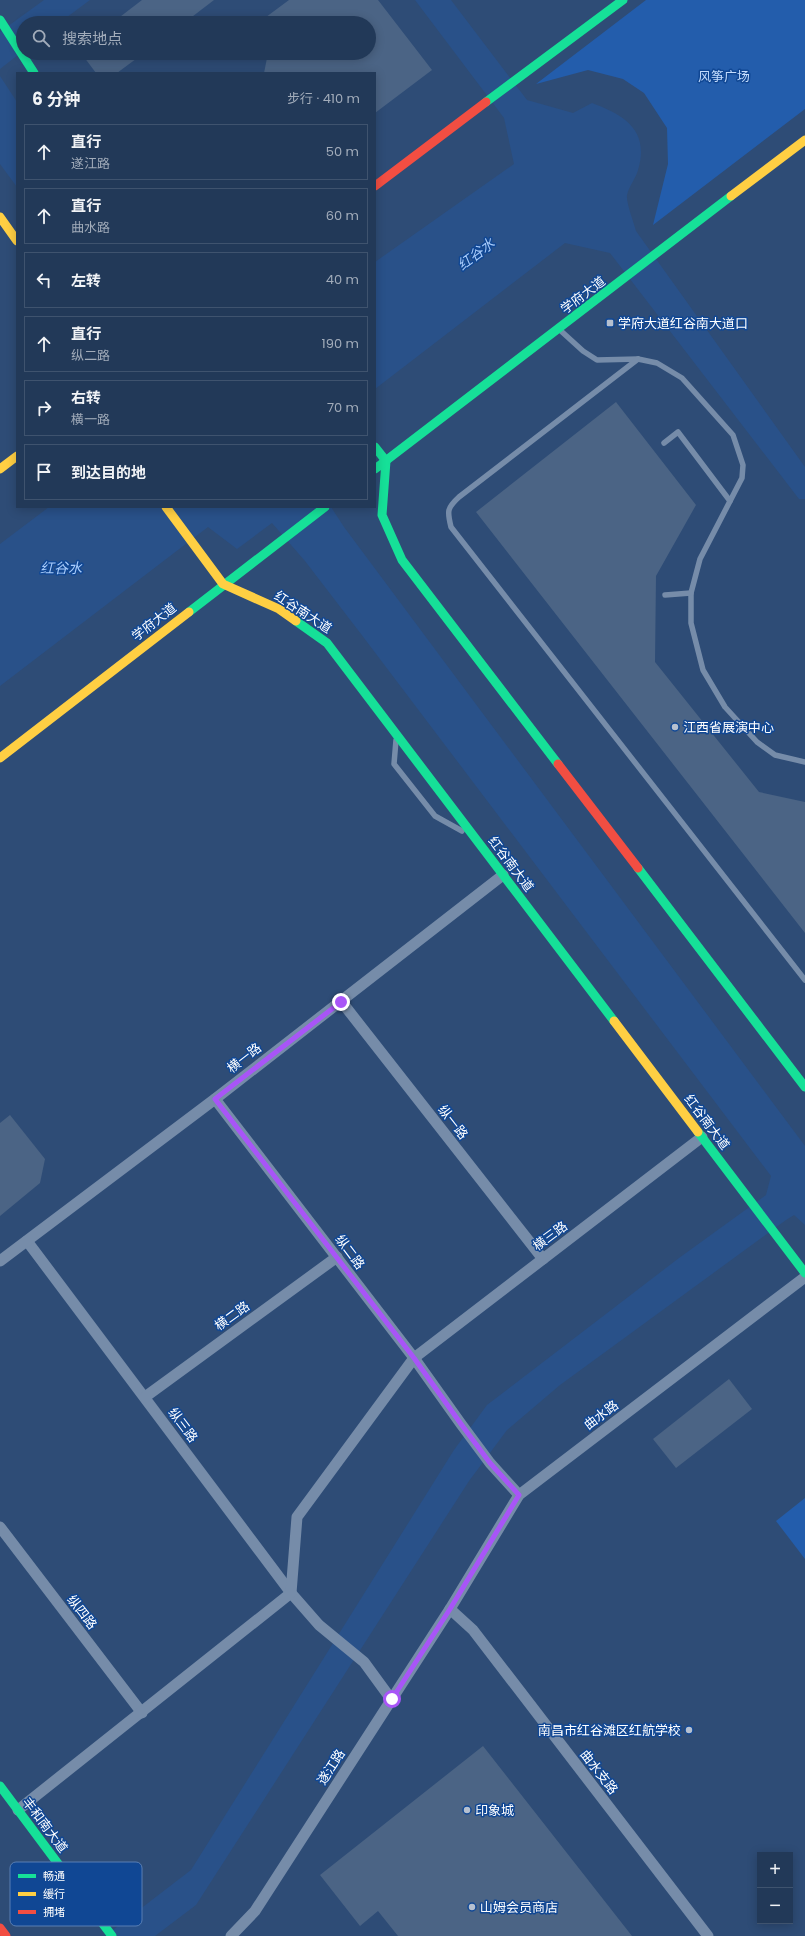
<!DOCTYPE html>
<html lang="zh">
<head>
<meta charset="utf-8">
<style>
  body { margin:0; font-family:Poppins,"Noto Sans SC",sans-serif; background:#2e4461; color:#f1f3f6 }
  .controls { position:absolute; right:12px; bottom:12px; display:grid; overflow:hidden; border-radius:0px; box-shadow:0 2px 10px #0003 }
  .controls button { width:36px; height:36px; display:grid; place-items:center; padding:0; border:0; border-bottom:1px solid #3f536e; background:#223958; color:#f1f3f6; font:20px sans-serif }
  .stop { position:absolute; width:12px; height:12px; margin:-9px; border:3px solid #a855f7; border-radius:50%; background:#fff }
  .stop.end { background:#a855f7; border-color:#fff; box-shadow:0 1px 4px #0008 }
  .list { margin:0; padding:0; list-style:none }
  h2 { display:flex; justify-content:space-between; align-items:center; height:52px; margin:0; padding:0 16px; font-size:17px }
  h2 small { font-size:13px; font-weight:400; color:#a2acba }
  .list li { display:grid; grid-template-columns:26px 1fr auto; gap:12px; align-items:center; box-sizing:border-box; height:56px; margin:0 8px 8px; padding:0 8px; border:1px solid #3f536e; border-radius:0px }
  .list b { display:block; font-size:15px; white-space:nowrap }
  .list p { margin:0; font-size:13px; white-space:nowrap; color:#a2acba }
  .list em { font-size:13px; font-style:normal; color:#a2acba }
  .icon { flex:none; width:22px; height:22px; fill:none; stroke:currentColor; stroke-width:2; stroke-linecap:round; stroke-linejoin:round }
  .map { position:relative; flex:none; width:805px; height:1936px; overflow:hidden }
  .search { position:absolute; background:#223958; box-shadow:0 2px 10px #0003; left:16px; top:16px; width:360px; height:44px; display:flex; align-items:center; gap:10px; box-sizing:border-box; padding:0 14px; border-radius:22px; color:#a2acba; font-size:15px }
  .panel { position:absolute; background:#223958; box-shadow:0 2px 10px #0003; left:16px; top:72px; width:360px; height:436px; border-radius:0px }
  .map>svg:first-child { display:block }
  .green { fill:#235dac }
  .water { fill:#295189 }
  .building { fill:#4b6485 }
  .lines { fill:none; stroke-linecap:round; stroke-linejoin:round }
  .lane { stroke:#768ca9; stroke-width:5.5 }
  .street { stroke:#768ca9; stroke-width:11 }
  .fast { stroke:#16e098; stroke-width:9 }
  .slow { stroke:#ffcf43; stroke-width:9 }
  .jam { stroke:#f24e42; stroke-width:9 }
  .route { stroke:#a855f7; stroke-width:5 }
  .poi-dot { fill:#b6c0cf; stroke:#104794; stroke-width:1.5 }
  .labels { text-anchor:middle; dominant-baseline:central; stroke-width:3; stroke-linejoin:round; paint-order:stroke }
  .park-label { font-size:13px; fill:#c4ddfe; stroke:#104794 }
  .street-label { font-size:13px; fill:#fff; stroke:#104794 }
  .poi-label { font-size:13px; fill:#fff; stroke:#104794; text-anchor:start }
  .water-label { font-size:14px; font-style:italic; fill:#a9ccfb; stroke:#104794 }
  .key { fill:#104794; stroke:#587eb4; stroke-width:1 }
  .key-label { font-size:11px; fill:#fff }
</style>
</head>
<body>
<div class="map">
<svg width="805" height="1936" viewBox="0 0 805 1936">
  <rect width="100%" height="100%" fill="#2e4c76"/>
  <g class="green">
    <path d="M646,0h159v109l-152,116 15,-61 -1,-36 -23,-35 -21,-14 -35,-9 -52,14z"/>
    <path d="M805,1498v61l-29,-38z"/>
  </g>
  <g class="water">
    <path d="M44,0h46l-31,23h-36v28l-23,18v-37z"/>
    <path d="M415,0h36l76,100 46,13 19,-10c32,12 58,27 46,67 -2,8 -9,16 -11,25 -1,8 7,28 9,36l169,236v32h-6l-189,-246 -45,-10 -190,146v-127l139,-98 -10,-46z"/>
    <path d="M0,76l17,26v85l-17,-23z"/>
    <path d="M49,507h282l13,20 461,619v79l-11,-10 -8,5 -226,165 -53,45 -38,51 -273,424 -41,31h-50l86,-66 263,-420 33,-45 192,-147 87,-63 5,-19 -410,-542 -56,-73 -33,-38 -35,26 -29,-22 -208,159v-142z"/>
  </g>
  <g class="building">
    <path d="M142,0h72l-30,23h-72z"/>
    <path d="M289,0h89l54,70 -57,43v-40h-111l4,-20h101v-30h-111z"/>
    <path d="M81,53h63l-27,20h-21z"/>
    <path d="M616,402l80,103 -40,71 -1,86 104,130 46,10v131l-329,-421z"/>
    <path d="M10,1115l35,44 -5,24 -40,33v-93z"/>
    <path d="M729,1379l23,30 -76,59 -23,-29z"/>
    <path d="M483,1746l149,190h-234l-20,-25 -18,15 -40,-51z"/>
  </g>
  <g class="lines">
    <g class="lane">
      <path d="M561,331l22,20 14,9 41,-1 19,4 25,15 51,57 10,30 -1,13 -42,81 -9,34v30l12,47 22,37 32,35 18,13 30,7"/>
      <path d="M638,359l-179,138c-12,11 -12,14 -8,30l354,453"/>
      <path d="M664,443l14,-11 52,69"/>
      <path d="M665,595l26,-2"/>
      <path d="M396,740l-2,24 41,52 27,15"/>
    </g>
    <g class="street">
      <path d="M341,1001l202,258"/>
      <path d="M215,1099l199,259 47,66 29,39 29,32"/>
      <path d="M27,1241l264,352 28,32 45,37 27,37"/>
      <path d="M0,1261l215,-162 288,-224"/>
      <path d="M145,1397l192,-140"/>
      <path d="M0,1527l142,186"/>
      <path d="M450,1609l23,21 235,306"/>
      <path d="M18,1810l273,-217 6,-76 117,-159 288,-221"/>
      <path d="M231,1936l24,-25 195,-302 69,-114 286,-218"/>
    </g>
    <g class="fast">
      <path d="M0,20l34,53"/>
      <path d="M486,102l137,-102"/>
      <path d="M375,447l11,14 -4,54 20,45 156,204"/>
      <path d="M375,469l356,-273"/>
      <path d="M189,612l136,-105"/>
      <path d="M296,621l31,22 287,378"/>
      <path d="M638,868l167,219"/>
      <path d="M698,1132l107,141"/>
      <path d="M0,1786l112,150"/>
    </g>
    <g class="slow">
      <path d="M731,196l74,-56"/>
      <path d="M0,217l17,24"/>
      <path d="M0,469l17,-13"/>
      <path d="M166,507l57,77 56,25 17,12"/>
      <path d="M0,758l189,-146"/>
      <path d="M614,1021l84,111"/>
    </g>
    <g class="jam">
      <path d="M375,186l111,-84"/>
      <path d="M558,764l80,104"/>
      <path d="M0,1928l6,8"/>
    </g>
  </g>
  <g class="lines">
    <path class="route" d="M341,1002l-126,97 199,259 47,66 29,39 29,32 -69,114 -58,90"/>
  </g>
  <g class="poi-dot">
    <rect x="606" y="319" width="8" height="8" rx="2"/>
    <circle cx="675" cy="727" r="4"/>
    <circle cx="689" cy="1730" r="4"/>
    <circle cx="467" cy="1810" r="4"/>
    <circle cx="472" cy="1907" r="4"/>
  </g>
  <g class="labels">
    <g class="park-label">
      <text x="724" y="76">风筝广场</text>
    </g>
    <g class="street-label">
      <text transform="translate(583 295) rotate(-37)">学府大道</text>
      <text transform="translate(303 612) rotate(33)">红谷南大道</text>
      <text transform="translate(154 622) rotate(-38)">学府大道</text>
      <text transform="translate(511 864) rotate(53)">红谷南大道</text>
      <text transform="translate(244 1058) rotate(-38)">横一路</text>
      <text transform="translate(453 1122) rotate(52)">纵一路</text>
      <text transform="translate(707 1122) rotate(53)">红谷南大道</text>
      <text transform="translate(550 1236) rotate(-37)">横三路</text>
      <text transform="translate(350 1252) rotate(53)">纵二路</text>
      <text transform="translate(232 1316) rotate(-36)">横二路</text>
      <text transform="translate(601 1415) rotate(-37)">曲水路</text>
      <text transform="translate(183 1425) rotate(53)">纵三路</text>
      <text transform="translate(82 1612) rotate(52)">纵四路</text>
      <text transform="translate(331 1767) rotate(-57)">遂江路</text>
      <text transform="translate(599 1772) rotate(52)">曲水支路</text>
      <text transform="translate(45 1825) rotate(53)">丰和南大道</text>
    </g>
    <g class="poi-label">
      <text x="618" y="323">学府大道红谷南大道口</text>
      <text x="683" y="727">江西省展演中心</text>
      <text x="681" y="1730" text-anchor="end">南昌市红谷滩区红航学校</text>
      <text x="475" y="1810">印象城</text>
      <text x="480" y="1907">山姆会员商店</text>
    </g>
    <g class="water-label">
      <text transform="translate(476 254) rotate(-37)">红谷水</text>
      <text x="61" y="568">红谷水</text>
    </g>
  </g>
  <rect x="10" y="1862" width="132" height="64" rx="6" class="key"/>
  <rect x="18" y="1874" width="18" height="4" fill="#16e098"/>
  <rect x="18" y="1892" width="18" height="4" fill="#ffcf43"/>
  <rect x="18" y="1910" width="18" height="4" fill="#f24e42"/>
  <g class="key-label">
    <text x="43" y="1880">畅通</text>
    <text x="43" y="1898">缓行</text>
    <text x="43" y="1916">拥堵</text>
  </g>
</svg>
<div class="controls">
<button>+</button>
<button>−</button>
</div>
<div class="stop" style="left:392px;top:1699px"></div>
<div class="stop end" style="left:341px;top:1002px"></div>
<div class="search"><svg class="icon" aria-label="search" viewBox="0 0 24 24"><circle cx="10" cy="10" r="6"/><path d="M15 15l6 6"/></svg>搜索地点</div>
<section class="panel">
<h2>6 分钟<small>步行 · 410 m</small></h2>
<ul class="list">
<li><svg class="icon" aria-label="ahead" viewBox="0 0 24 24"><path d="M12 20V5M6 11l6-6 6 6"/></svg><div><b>直行</b><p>遂江路</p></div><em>50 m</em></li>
<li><svg class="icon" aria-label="ahead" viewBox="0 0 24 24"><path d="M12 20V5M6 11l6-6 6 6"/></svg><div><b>直行</b><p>曲水路</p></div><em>60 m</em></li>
<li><svg class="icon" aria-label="left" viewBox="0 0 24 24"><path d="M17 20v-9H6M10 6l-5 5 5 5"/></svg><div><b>左转</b></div><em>40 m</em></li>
<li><svg class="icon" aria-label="ahead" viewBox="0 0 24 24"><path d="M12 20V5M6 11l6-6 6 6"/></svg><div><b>直行</b><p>纵二路</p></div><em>190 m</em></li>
<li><svg class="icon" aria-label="right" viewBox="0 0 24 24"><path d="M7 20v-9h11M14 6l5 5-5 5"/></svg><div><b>右转</b><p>横一路</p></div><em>70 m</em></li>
<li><svg class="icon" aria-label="arrive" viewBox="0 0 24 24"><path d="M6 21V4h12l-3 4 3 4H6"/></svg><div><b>到达目的地</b></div></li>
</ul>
</section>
</div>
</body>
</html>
